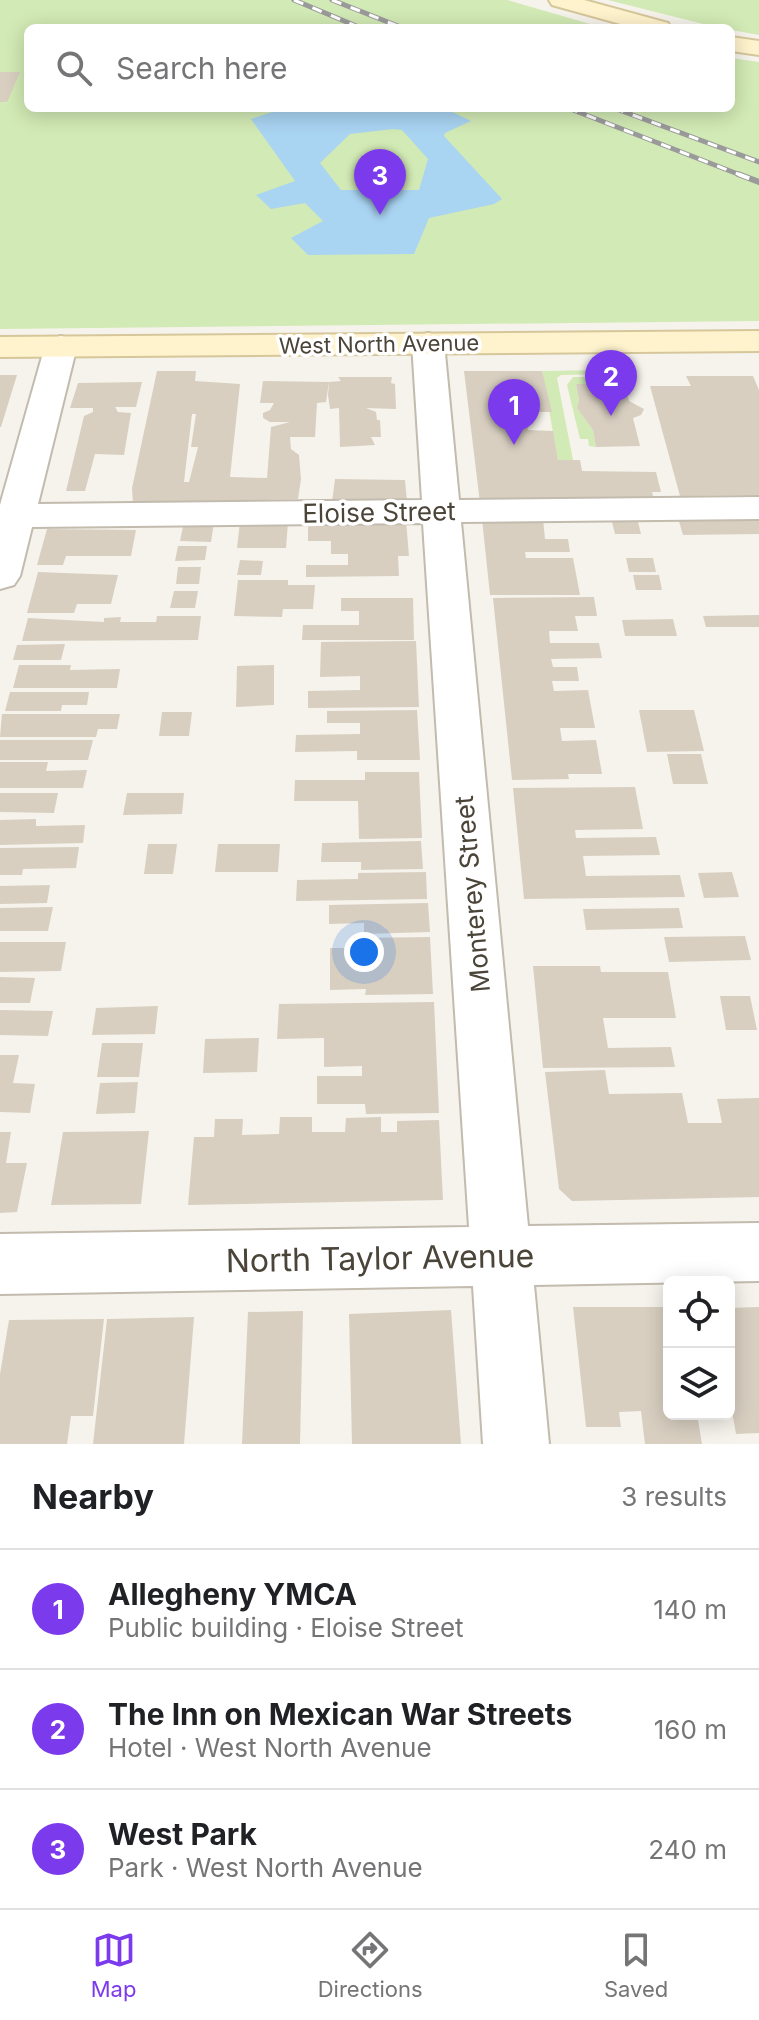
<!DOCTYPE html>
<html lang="en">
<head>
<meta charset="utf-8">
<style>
  body { margin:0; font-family:Inter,sans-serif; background:#f6f6f6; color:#202124 }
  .controls { position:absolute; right:24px; bottom:24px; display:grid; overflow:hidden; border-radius:12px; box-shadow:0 4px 20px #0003 }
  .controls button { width:72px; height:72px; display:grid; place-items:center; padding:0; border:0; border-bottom:2px solid #e0e0e0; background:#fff; color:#202124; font:40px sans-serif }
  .you { position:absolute; left:364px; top:952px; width:28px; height:28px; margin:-20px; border:6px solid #fff; border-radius:50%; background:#1a73e8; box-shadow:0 0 0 12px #1a73e833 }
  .badge { display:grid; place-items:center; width:52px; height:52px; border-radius:50%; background:#7c3aed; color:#fff; font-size:26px; font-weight:700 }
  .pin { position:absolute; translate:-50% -66px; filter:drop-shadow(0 2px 4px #0008) }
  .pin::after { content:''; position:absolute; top:42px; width:28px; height:24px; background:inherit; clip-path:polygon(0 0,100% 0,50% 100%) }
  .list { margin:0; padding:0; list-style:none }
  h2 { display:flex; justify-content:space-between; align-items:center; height:104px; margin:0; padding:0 32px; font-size:34px }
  h2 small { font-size:26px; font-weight:400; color:#757577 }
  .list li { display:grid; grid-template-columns:52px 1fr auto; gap:24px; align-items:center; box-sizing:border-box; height:120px; padding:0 32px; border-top:2px solid #e0e0e0 }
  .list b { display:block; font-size:30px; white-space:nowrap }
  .list p { margin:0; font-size:26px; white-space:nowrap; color:#757577 }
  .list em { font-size:26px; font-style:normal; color:#757577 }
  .icon { flex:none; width:44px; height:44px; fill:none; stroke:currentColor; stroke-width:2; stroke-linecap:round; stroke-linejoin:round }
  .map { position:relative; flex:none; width:759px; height:1444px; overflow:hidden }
  .search { position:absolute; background:#fff; box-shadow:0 4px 20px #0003; left:24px; right:24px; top:24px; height:88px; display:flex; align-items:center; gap:20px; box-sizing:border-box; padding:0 28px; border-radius:12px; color:#757577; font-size:30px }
  .sheet { height:464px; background:#fff }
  nav { display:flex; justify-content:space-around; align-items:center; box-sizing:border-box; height:112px; border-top:2px solid #e0e0e0; background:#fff; font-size:22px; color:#757577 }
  nav a { display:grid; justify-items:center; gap:4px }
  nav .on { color:#7c3aed }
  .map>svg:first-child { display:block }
  .green { fill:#d2eab5 }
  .water { fill:#a9d4f2; fill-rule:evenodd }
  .building { fill:#d8cfc1; fill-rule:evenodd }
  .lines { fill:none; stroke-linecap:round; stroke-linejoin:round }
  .street-casing { stroke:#c2bbae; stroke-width:4 }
  .secondary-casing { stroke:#d6c79b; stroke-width:4 }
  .street { fill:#fff; fill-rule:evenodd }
  .secondary { fill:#fff3cd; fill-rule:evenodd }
  .rail-far1-casing { stroke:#9a9a9a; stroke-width:5 }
  .rail-casing { stroke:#9a9a9a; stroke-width:6 }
  .rail-far1 { stroke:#fff; stroke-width:3; stroke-dasharray:10; stroke-linecap:butt }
  .rail { stroke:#fff; stroke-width:4; stroke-dasharray:12; stroke-linecap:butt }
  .labels { text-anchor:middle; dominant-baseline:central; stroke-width:7; stroke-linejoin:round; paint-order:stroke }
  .far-street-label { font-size:22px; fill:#4b4439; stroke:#fff }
  .street-label { font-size:26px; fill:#4b4439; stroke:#fff }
  .near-street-label { font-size:32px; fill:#4b4439; stroke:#fff }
</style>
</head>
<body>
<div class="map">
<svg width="759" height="1444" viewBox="0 0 759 1444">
  <rect width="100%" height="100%" fill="#f6f3ec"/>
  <g class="green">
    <path d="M0,0h507l97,28h-576v80h703v-50l28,4v259l-759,8z"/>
    <path d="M608,0h151v35l-44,-8z"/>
    <path d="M607,370l1,4 -47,1 -4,3 16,82h-15l-16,-89z"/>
    <path d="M573,377h36l2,7h-35l3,16 -2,8 16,22 3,17 -7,-1 -1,-7h-8l-13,-54z"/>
  </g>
  <path class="water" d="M284,108h160l27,13 -26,12 -1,3 58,63 -8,5 -65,14 -15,36 -106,1 -17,-17 32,-17 -18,-18 -34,6 -15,-14 39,-14 -44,-62zM393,129l9,1 26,29 -9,31h-78l-21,-27 30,-29z"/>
  <g class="building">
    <path d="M0,72h20l-13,30h-7z"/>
    <path d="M157,371h39l-1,10 45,3 -10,93 37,1 4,-51 19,-5h-20l-7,-4v-5l7,-3 4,-7h-14l3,-22 66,1 -3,20 -9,1 -2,34h-25l1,12 8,6 2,24 -3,20 -165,5 -1,-16zM192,414h4l-5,33h7l-9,35h-5z"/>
    <path d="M464,371h78l10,41h-28l4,18 25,1 5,29h22l2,11 74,1 5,20h-9l3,12 -175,-1z"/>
    <path d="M0,375h17l-16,52h-1z"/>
    <path d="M686,376h67l6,14v105l-79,1 -30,-110h41z"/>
    <path d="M338,377h54l-1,6 4,1 1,25 -30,-1 10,4 1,8h3l1,17h-10l4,8 -35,2 -1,-39 -9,1 -2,-14 1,-13 12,-1z"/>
    <path d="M142,382l-6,25h-21l3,5 13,1 -7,42 -29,-1 -10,37h-19l18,-75 9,-4v-4h-23l8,-25z"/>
    <path d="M576,384h48l5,17 15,8 -3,6 -8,3 7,28 -44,1 -3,-17 -16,-22 2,-8z"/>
    <path d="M335,479l70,1 2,22h-75z"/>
    <path d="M759,517v17l-76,1 -5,-17z"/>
    <path d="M611,518h26l4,16h-26z"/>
    <path d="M482,519h61l2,20h23l2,13h-45l1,6h47l7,37h-90z"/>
    <path d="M406,520l3,36h-11l1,20 -93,1v-12h42v-11h-17v-13h-23v-20z"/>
    <path d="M184,522h30l-3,20 -31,-1z"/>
    <path d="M240,522h48l-2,26h-49z"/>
    <path d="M47,529l89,1 -5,26h-65l-3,9h-26z"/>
    <path d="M178,546h29l-2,14 -30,1z"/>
    <path d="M626,558h27l3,14h-27z"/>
    <path d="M240,560l23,1 -2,14h-24z"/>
    <path d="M178,567h23l-2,17h-23z"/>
    <path d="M38,572l80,3 -7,29h-34l-3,9h-47z"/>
    <path d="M633,575h26l3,15h-26z"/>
    <path d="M238,580h50v5h27l-2,24h-30l-1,8 -48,-1z"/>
    <path d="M174,591h24l-3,17h-25z"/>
    <path d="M594,597l3,19h-22l3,15h-29l1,12h49l3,15 -51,1 2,8h24l2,14h-27l2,10 34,-1 7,38h-35l2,13 34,-1 6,34h-34l1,5 -57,1 -19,-182z"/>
    <path d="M341,598h72l1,42h-112l1,-15h56v-14h-18z"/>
    <path d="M759,615v12h-53l-3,-11z"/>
    <path d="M157,616h44l-3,24 -176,1 6,-23 76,4v-4l17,-1 -1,5h36z"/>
    <path d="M673,619l4,17h-52l-3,-16z"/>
    <path d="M416,641l3,66 -111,1v-17l52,-1v-14l-40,1 1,-35z"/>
    <path d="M65,644l-4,16h-48l4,-15z"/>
    <path d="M19,665h52l-1,5 50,-1 -3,19h-104z"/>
    <path d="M274,665v40l-38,2 1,-41z"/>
    <path d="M10,692h79l-2,13h-25l-1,6h-56z"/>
    <path d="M417,710l3,50h-63v-9l-62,1 1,-17 64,-1v-11h-33v-12z"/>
    <path d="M639,710h55l10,41 -57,1z"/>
    <path d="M162,712h30l-3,24h-30z"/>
    <path d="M2,714h118l-3,15h-19l-2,8h-96z"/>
    <path d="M0,740h93l-5,20h-88z"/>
    <path d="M667,754h34l7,30h-35z"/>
    <path d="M0,762h48l-2,9 41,-1 -4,18h-83z"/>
    <path d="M365,772h54l3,66 -63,1 -1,-38h-64l1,-21h70z"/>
    <path d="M635,787l8,42 -68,1 1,8 80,-1 4,18 -77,1 3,20 94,-1 5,22 -161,2 -11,-111z"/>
    <path d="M0,793h58l-4,20 -54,-1z"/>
    <path d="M127,793h57l-2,21 -59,1z"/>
    <path d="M36,819v7l49,-1 -2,18 -83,2v-25z"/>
    <path d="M421,841l2,28 -62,1v-8h-40l1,-19z"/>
    <path d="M148,844h29l-4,30h-29z"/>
    <path d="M218,844h62l-2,28h-63z"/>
    <path d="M79,847l-3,21 -53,1 -1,6h-22v-27z"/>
    <path d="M426,872l1,27 -131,2 1,-21 61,-1v-6z"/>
    <path d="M732,872l7,25 -35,1 -6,-25z"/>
    <path d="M50,885l-3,18 -47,1v-18z"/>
    <path d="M428,903l2,29 -66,2v-11l-35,1v-19z"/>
    <path d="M53,907l-5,24h-48v-23z"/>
    <path d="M679,908l4,20 -97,2 -3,-21z"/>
    <path d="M745,936l6,24 -82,2 -5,-25z"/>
    <path d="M430,937l3,57 -68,1 1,-6 -36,1v-42h32l-1,-10z"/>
    <path d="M0,942h66l-5,29 -61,1z"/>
    <path d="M533,966h67l1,6h67l8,46h-73l5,30 63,-1 4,20 -132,1z"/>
    <path d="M0,977l35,1 -5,25h-30z"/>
    <path d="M720,996h30l7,34h-31z"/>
    <path d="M434,1002l5,111 -73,1 -1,-10h-48v-28h45v-10l-38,1v-29l-47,1 2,-35z"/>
    <path d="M158,1006l-3,28 -63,1 4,-27z"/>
    <path d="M0,1010l53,1 -5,25 -48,-1z"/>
    <path d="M259,1038l-2,34 -54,1 2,-34z"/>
    <path d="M102,1043h41l-4,34h-42z"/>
    <path d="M0,1055h19l-6,28 22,1 -5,29 -30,-1z"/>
    <path d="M605,1070l4,24 73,-1 6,30h34l-5,-24 42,-1v99l-187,4 -13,-12 -14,-117z"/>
    <path d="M138,1082l-3,31 -39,1 4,-31z"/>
    <path d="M280,1117h32v15h33l1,-14 35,-1v15h16v-11l42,-1 4,80 -255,5 6,-68h20l1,-18h28l-1,16 37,-1z"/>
    <path d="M149,1131l-8,73 -90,1 12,-73z"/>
    <path d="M0,1132h11l-5,31h21l-10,49 -17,1z"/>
    <path d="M573,1307h96v107h28l5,30h-57l-4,-33 -22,1 2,15h-35z"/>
    <path d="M759,1307v126l-23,1 -7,-40v-86z"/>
    <path d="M451,1310l10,134h-109l-3,-130z"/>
    <path d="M303,1311l-3,133h-58l6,-132z"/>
    <path d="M194,1317l-10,127h-91l14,-125z"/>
    <path d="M104,1319l-11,97h-22l-4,28h-67v-70l9,-54z"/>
  </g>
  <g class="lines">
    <g class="street-casing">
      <path id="street" d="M428,333l11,3 5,7 15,157 300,-3v22l-298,3 67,704 231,-3v58l-225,4 15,159h-66l-10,-158 -473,8v-60l469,-7 -46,-704 -391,4 -12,49 -6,9 -14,4v-84l45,-159 5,-7 11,-3 11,3 5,7 -39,158 384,-4 -10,-157 5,-7z"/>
    </g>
    <g class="secondary-casing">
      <g id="secondary">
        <path d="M549,0h35l84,23 3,5h-36l-83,-23z"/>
        <path d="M731,37l28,4v14l-28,-4z"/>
        <path d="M759,331v20l-759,6v-20z"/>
      </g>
    </g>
    <use href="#street" class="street"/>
    <use href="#secondary" class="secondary"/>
    <g class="rail-far1-casing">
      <g id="rail-far1">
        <path d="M294,0l67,28"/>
        <path d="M332,0l71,28"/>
        <path d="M568,108l175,68"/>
        <path d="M614,108l145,54"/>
      </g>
    </g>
    <g class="rail-casing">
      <path id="rail" d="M738,174l21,8"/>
    </g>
    <use href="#rail-far1" class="rail-far1"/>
    <use href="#rail" class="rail"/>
  </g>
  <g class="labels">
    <g class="far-street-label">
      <text transform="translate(379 344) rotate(-1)">West North Avenue</text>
    </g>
    <g class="street-label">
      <text transform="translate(379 512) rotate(-1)">Eloise Street</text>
      <text transform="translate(472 894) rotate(-95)">Monterey Street</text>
    </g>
    <g class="near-street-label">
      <text transform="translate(380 1258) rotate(-1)">North Taylor Avenue</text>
    </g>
  </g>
</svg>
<div class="controls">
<button><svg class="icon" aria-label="locate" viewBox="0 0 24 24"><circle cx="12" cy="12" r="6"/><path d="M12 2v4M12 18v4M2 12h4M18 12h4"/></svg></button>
<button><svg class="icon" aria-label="layers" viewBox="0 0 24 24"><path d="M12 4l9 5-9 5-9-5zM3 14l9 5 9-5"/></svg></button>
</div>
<div class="you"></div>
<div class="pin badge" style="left:514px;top:445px">1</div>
<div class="pin badge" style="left:611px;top:416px">2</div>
<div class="pin badge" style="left:380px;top:215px">3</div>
<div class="search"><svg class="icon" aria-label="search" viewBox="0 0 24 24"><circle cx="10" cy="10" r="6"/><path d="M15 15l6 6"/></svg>Search here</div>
</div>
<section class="sheet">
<h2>Nearby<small>3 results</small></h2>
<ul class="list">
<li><span class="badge">1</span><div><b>Allegheny YMCA</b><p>Public building · Eloise Street</p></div><em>140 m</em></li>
<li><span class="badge">2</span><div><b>The Inn on Mexican War Streets</b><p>Hotel · West North Avenue</p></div><em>160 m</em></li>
<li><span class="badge">3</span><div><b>West Park</b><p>Park · West North Avenue</p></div><em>240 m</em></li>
</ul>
</section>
<nav>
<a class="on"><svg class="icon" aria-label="map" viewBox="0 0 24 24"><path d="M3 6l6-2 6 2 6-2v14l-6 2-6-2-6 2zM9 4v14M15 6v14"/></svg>Map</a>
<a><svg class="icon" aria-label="directions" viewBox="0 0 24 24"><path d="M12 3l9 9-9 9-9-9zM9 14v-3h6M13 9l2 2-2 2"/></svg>Directions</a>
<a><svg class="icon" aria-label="saved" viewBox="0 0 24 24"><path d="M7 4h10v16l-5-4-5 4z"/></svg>Saved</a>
</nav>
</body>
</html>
